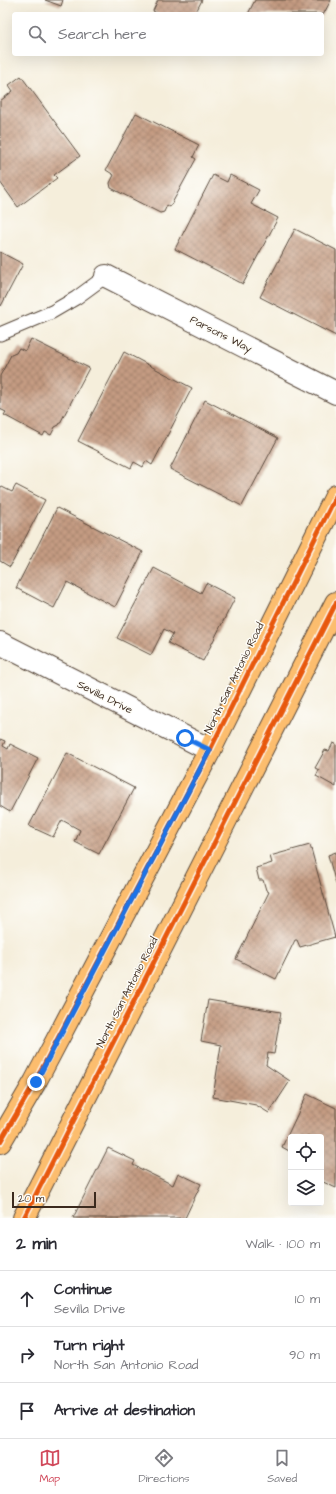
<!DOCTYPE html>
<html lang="en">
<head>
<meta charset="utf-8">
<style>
  body { margin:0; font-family:"Architects Daughter",sans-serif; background:#f7f7f7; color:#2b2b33 }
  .controls { position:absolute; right:12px; bottom:12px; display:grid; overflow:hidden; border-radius:4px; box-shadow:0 4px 16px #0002 }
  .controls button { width:36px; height:36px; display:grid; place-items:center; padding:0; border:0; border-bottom:1px solid #e1e1e2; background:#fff; color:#2b2b33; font:20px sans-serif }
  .scale { position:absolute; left:12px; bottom:10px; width:84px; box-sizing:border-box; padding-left:4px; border:2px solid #3b2a1e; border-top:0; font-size:11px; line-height:14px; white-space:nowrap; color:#3b2a1e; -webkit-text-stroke:3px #fdfcf7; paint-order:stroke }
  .stop { position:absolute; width:12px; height:12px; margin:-9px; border:3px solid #1a73e8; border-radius:50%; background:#fff }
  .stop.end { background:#1a73e8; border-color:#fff; box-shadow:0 1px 4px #0008 }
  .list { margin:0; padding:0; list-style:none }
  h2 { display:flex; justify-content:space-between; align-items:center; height:52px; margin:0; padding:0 16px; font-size:17px }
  h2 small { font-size:13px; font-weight:400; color:#7c7c81 }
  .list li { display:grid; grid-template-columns:26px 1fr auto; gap:12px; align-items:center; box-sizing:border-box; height:56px; padding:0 16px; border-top:1px solid #e1e1e2 }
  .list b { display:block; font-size:15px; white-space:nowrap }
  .list p { margin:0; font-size:13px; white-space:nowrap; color:#7c7c81 }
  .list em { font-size:13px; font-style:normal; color:#7c7c81 }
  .icon { flex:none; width:22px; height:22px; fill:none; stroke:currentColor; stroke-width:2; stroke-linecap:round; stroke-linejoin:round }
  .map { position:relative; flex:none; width:336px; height:1218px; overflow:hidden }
  .search { position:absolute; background:#fff; box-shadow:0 4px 16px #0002; left:12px; right:12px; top:12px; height:44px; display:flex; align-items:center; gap:10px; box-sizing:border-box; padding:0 14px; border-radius:4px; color:#7c7c81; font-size:15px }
  .sheet { height:220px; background:#fff }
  nav { display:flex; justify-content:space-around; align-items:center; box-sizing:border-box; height:56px; border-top:1px solid #e1e1e2; background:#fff; font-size:11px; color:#7c7c81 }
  nav a { display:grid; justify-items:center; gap:2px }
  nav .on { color:#d1495b }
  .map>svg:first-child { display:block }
  .building { fill:url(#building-cross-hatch) }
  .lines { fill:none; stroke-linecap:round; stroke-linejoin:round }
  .lane-casing { stroke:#57473a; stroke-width:15 }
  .street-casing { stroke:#57473a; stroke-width:24 }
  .primary-casing { stroke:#57473a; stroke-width:24 }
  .lane { stroke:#fff; stroke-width:13 }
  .street { stroke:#fff; stroke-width:22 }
  .primary { stroke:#fcbd6e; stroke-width:22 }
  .cycleway-casing { stroke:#fdfcf7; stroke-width:8 }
  .cycleway { stroke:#e8590c; stroke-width:5 }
  .route { stroke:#1a73e8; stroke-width:5 }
  .labels { text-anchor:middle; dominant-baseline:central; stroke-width:3; stroke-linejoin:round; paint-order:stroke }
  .street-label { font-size:11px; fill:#3b2a1e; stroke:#fdfcf7 }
</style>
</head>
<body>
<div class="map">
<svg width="336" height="1218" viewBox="0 0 336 1218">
  <defs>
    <pattern id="building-cross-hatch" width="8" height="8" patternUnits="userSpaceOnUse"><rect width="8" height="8" fill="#c49b82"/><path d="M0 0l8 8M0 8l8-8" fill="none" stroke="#a07f6a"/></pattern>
  </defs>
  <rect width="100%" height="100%" fill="#fdfcf7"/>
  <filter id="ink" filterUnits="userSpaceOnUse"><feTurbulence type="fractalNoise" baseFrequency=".025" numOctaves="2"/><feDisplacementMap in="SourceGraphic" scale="8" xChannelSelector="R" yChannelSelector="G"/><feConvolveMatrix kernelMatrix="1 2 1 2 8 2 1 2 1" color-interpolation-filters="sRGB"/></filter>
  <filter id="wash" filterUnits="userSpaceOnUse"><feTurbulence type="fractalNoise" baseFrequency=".012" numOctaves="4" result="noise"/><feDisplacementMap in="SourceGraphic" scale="16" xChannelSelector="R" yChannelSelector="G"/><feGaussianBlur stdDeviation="0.9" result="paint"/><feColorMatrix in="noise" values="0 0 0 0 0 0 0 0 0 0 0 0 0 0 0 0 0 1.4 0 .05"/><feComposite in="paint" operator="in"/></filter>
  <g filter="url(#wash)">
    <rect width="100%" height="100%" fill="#f5eedb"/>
    <g id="blocks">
      <g class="building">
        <path d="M45,0h18l-2,6z"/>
        <path d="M158,0h44l-7,14h-37l-5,-3z"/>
        <path d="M255,0h76l-9,17v-3h-74z"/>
        <path d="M21,76l59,80 -26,19 3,3 -39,29 -18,-25v-81l13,-10 -4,-6z"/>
        <path d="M136,113l63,32 -6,12 3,2 -26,48 -3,-2 -3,7 -4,1 -49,-25 -1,-5 4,-8 -8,-5z"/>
        <path d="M213,175l14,7 3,-7 29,15 -8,14 27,14 -35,66 -68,-35z"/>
        <path d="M295,229l41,21v86l-76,-39z"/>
        <path d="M0,252l23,12 -22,42 -1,-1z"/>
        <path d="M31,339l58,29 -30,57 -4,2 -4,8 -6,-3 -2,4 -39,-21 2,-3 -6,-3v-33l11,-21 5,-2 3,-5 6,3z"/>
        <path d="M124,352l68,36 -40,77 -6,-4 -3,6 -9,-5 -3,6 -53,-27z"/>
        <path d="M205,400l73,38 -36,68 -72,-37z"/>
        <path d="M16,485l29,15 -35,67 -10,-6v-75l12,6z"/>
        <path d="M57,508l86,44 -28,55 -48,-25 -13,26 -38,-20z"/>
        <path d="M154,568l47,25 5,-10 29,15 -32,63 -35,-18 5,-9 -9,-5 -13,26 -34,-17z"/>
        <path d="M0,739l5,2 -2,5 5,3 2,-5 28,14 -28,54 -10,-6z"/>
        <path d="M333,743l3,1v43l-20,-11 3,-6 -4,-2 10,-18 4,1z"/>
        <path d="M67,753l67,35 -35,66 -24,-12 5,-12 -18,-10 -9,17 -24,-11z"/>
        <path d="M310,845l25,92 -35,10 -3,-7h-2l-19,39 -40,-20 33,-67 -3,-2 -3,-10h-4l-3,-12 16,-5 -2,-7z"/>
        <path d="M336,852v32l-8,-29z"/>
        <path d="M208,1000l73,12 -7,42 -6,-1 -2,12 24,16 -21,32 -13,-8 -43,-8 8,-52 -20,-4z"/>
        <path d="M307,1094l29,14v80l-15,-7v-44h-30v15l-9,-5z"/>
        <path d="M108,1148l27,13 -2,4 40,20 5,-12 23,11 -16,34h-112z"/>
      </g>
    </g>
  </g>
  <g filter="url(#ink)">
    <use href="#blocks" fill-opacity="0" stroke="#57473a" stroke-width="1"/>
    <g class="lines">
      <g class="lane-casing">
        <path id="lane" d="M0,334l52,-22 24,-14 30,-22"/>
      </g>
      <g class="street-casing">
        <g id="street">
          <path d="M106,276l230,117"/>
          <path d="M0,643l210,107"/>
        </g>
      </g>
      <g class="primary-casing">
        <g id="primary">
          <path d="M0,1142l35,-60 175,-332 126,-254"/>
          <path d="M24,1218l312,-615"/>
        </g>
      </g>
      <use href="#lane" class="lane"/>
      <use href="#street" class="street"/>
      <use href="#primary" class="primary"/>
      <g class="cycleway-casing">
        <g id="cycleway">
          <path d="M0,1142l35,-60 175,-332 126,-254"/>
          <path d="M24,1218l312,-615"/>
        </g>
      </g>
      <use href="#cycleway" class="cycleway"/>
    </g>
  </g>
  <g class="lines" filter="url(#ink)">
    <path class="route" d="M36,1082l174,-332 -25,-12"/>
  </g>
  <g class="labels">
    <g class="street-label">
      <text transform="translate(221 334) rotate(27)">Parsons Way</text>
      <text transform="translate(234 678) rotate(-64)">North San Antonio Road</text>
      <text transform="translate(105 697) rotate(27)">Sevilla Drive</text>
      <text transform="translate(127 992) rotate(-63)">North San Antonio Road</text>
    </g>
  </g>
</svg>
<div class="controls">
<button><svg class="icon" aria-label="locate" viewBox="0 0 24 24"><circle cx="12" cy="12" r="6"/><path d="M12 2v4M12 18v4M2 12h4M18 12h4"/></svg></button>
<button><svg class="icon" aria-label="layers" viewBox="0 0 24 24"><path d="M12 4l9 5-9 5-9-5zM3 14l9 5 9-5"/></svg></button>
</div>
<div class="scale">20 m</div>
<div class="stop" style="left:185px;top:738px"></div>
<div class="stop end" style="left:36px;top:1082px"></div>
<div class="search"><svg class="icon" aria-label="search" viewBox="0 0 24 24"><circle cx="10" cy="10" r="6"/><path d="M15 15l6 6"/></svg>Search here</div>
</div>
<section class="sheet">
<h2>2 min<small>Walk · 100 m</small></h2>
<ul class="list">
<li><svg class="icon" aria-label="ahead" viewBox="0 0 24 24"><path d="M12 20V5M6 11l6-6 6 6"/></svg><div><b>Continue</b><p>Sevilla Drive</p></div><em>10 m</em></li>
<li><svg class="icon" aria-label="right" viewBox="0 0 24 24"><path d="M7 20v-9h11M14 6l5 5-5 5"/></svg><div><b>Turn right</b><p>North San Antonio Road</p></div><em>90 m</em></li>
<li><svg class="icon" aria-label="arrive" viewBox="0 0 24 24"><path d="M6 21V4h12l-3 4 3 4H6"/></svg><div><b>Arrive at destination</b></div></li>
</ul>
</section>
<nav>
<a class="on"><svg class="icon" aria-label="map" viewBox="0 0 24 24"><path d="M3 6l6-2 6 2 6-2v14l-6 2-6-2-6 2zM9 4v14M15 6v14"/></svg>Map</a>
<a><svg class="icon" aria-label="directions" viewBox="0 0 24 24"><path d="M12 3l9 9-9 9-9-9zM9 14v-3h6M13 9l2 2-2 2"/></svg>Directions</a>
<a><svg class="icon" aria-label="saved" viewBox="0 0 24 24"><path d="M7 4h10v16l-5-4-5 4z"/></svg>Saved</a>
</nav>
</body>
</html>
